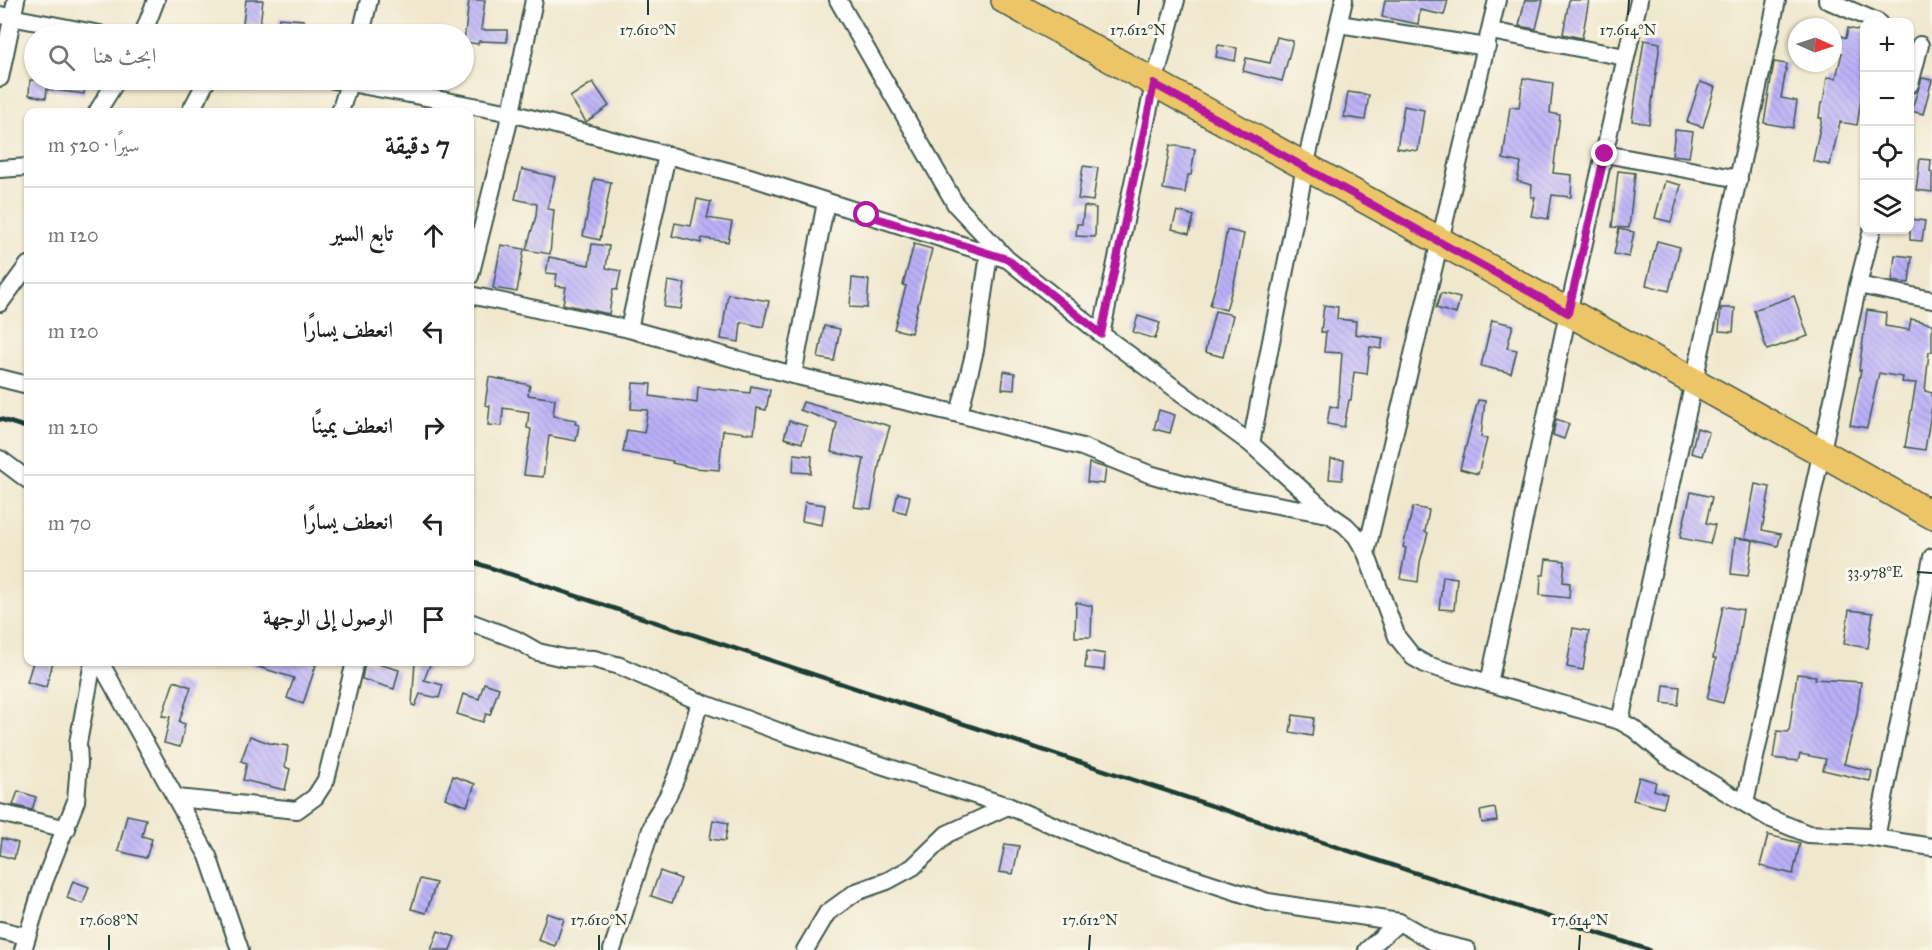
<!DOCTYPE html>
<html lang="ar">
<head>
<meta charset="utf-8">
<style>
  body { margin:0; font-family:"IM FELL Great Primer",Amiri,serif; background:#f6f6f6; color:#222; direction:rtl }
  .controls { position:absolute; right:18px; top:18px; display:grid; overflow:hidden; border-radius:12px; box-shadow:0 2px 4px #0004 }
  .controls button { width:54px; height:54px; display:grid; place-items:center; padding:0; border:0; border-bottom:2px solid #e0e0e0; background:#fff; color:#222; font:30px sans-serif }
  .compass { position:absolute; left:1788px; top:18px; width:54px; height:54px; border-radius:50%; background:#fff; box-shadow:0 2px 4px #0004; rotate:93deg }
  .stop { position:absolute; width:18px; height:18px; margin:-14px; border:4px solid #b5179e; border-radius:50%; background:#fff }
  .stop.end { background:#b5179e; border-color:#fff; box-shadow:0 2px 6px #0008 }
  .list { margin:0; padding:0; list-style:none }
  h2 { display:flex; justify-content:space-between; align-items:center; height:78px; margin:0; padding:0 24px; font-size:26px }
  h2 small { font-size:20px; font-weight:400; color:#767676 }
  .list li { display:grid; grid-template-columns:39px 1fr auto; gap:18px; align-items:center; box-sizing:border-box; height:96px; padding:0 24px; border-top:2px solid #e0e0e0 }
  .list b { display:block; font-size:22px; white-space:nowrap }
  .list em { font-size:20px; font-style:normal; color:#767676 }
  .icon { flex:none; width:33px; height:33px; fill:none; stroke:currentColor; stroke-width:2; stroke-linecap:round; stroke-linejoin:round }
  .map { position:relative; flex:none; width:1932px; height:950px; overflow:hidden; direction:ltr }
  .search { position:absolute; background:#fff; box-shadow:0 2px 4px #0004; left:24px; top:24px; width:450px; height:66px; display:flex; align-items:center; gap:15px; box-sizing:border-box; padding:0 21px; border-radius:33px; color:#767676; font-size:22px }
  .panel { position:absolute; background:#fff; box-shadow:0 2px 4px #0004; left:24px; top:108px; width:450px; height:558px; border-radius:12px; direction:rtl }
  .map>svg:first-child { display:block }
  .building { fill:url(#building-back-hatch) }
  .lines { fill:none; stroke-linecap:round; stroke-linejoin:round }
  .street-casing { stroke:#3e574b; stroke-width:20 }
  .primary-casing { stroke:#3e574b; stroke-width:30 }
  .street { stroke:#fff; stroke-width:16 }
  .primary { stroke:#edc569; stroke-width:27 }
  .rail { stroke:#1f3d34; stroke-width:4.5 }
  .route { stroke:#b5179e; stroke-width:8 }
  .ticks { fill:none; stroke:#1f3d34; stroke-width:2 }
  .ticks-label { font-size:15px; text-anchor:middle; fill:#1f3d34; stroke:#fbf7ec; stroke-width:6; stroke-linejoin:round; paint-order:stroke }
</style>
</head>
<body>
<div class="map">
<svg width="1932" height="950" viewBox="0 0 1932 950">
  <defs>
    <pattern id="building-back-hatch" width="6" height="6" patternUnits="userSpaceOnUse" patternTransform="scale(1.5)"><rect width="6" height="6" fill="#bcb1f9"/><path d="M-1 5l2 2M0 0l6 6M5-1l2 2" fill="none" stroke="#9891ca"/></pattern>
  </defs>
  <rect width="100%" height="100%" fill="#fbf7ec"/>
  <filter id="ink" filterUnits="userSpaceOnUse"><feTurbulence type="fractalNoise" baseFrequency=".0167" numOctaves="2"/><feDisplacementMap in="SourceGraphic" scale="12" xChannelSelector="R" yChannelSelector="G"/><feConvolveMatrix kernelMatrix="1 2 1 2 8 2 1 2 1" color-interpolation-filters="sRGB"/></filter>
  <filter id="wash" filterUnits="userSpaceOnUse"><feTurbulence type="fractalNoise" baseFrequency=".008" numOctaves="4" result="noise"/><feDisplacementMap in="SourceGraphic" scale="24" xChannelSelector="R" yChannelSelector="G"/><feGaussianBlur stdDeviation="1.35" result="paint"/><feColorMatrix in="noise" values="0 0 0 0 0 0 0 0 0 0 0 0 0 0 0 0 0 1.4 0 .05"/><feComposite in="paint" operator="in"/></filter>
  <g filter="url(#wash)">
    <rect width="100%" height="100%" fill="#f0e8ce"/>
    <g id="blocks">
      <g class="building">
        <path d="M246,0h17l-3,25 -17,-2z"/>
        <path d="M469,0h16l-4,30h26v12l-28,-1 -1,3 -14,-2z"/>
        <path d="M1385,0h63l-4,15 -24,-5 -2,14 -36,-7z"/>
        <path d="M1525,0h18l-7,29 -17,-3z"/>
        <path d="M1569,0h20l-7,38 -19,-4z"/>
        <path d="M279,18l25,2 -1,14h-26z"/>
        <path d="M1848,28l16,4v63h-2l-5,30 -17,-3 -10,43 -17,-4 9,-43h-3l2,-15h2l4,-26 9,1 6,-25 -9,-3v-17l13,5z"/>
        <path d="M1277,37l16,4 -11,40 -39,-10 3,-13 24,5z"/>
        <path d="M1644,40l16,3 -11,81 -17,-3z"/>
        <path d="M1218,45l19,3 -2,13 -19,-4z"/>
        <path d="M1774,62l13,2 -6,34 16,3 -4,27 -29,-5z"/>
        <path d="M1523,78l30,5 -3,30 10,2 -7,58 19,2 -1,22 -19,-2 -4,24 -17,-3 4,-19h-4l1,-12 -15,-4 4,-18 -18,-4 7,-52 9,1z"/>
        <path d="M1922,78l10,2 -9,34 -12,-3z"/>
        <path d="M30,80h56l-2,14 -37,-5 -1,9 -17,-3z"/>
        <path d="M593,82l16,24 -23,16 -16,-25z"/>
        <path d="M1700,82l15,5 -12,40 -16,-5z"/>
        <path d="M1348,92l21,3 -4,25 -21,-3z"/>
        <path d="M1404,106l20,4 -6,41 -21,-3z"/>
        <path d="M1675,130l18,2 -4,25 -17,-2z"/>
        <path d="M1170,145l25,4 -4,26h-3l-3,18 -22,-4z"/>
        <path d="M1920,159l11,1 -1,12h2v20l-16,-2z"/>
        <path d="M1083,166l15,2 -5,33 -15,-2z"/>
        <path d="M522,169l33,8 -8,32 7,1 -4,44 -24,-4 10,-34 1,-12 -22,-5z"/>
        <path d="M1618,171l17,2 -6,55 -17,-1z"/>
        <path d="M594,179l17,3 -11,58 -17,-4z"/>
        <path d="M1665,181l16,4 -10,37 -16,-4z"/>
        <path d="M697,199l14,3 -4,16 25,4 -4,20 -26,-4 -1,5 -29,-7 3,-13 16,3z"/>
        <path d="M1084,206l12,2 -1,29 -19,-1 1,-12h5z"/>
        <path d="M1177,211l17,5 -5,18 -17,-5z"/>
        <path d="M1910,219l15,2 -3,20 -12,-1z"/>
        <path d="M1619,229l15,3 -5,25 -15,-3z"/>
        <path d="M1227,230l17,4 -9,45 -9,31 -16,-5 8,-28z"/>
        <path d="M1657,241l23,6 -11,44 -23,-6z"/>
        <path d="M592,244l17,2 -3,22 15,3 -4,19 -4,-1 -4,25 -46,-10 3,-17 -11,-1 2,-12 -11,-1 3,-16 40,8z"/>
        <path d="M914,244l18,5 -21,84 -17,-4 12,-43 -3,-1z"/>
        <path d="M501,245l23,4 -7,43 -24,-4z"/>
        <path d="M1895,255l17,2 -3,26 -17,-2z"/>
        <path d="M852,278l17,2 -2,28 -17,-1z"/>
        <path d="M668,281l17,3 -4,25 -17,-2z"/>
        <path d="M1441,293l19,5 -4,16 -20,-6z"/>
        <path d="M728,294l41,7 -6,26 -22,-5 -2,20 -18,-3z"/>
        <path d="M1794,296l14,40 -41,14 -13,-40z"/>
        <path d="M1324,305l14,2 -1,12 19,2 -1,13 28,4 -2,11 -11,-2 -3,27 -13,-2 -3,28h-2l-5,27 -17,-3 3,-18 8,2 4,-55 -18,-1 2,-20h-5z"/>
        <path d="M1721,308h14l-2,24 -14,-1z"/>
        <path d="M1867,310l19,3 -1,13 24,4 2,-11 21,5v28h-3l-4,39 7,2v12l-7,45 -20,-3 11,-64 -14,-1 1,-5 -24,-4 -12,55 -17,-3 11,-55h-2z"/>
        <path d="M1215,311l18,4 -10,42 -18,-5z"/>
        <path d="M1138,316l22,7 -5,16 -22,-7z"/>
        <path d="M1492,320l21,5 -6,23 10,2 -6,23 -30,-7z"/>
        <path d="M824,326l16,3 -6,32 -16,-3z"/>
        <path d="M1004,371l11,2 -1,17 -12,-1z"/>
        <path d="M489,377l41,8 -2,10 27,4 -2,17 23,4 -1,4 4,1 -3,16 -27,-5 -6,41 -19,-2 7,-46 -4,-1 2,-16 -26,-4 -1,18 -14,-1 2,-19 -5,-1z"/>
        <path d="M633,383l18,1 -1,12 47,7 1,-16 52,6 1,-7 19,4 -4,20 -9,-2 -3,26 -31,-4 -4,40 -24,-2 -23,-5 1,-2 -50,-9 4,-22 17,3 4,-23 -17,-1z"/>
        <path d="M1478,400l7,1 -4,36 6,2 -9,35 -18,-5z"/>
        <path d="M803,402l87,24 -9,30 -10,53 -17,-2 10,-48 -33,-7 6,-29 -37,-13z"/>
        <path d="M1159,410l16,5 -5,18 -16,-4z"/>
        <path d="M1556,419l13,5 -5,15 -11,-4z"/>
        <path d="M789,421l18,5 -5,17 -18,-5z"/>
        <path d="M1697,428l12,4 -7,24 -11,-3z"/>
        <path d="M794,454l18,2 -1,17 -18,-1z"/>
        <path d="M1331,459l13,1 -2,20 -13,-1z"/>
        <path d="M1089,463l17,5 -2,16 -17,-2z"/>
        <path d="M1755,484l15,3 -8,43 19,4 -3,12 -33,-8z"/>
        <path d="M1691,492l21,5 -6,26 9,2 -5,19 -30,-6z"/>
        <path d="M898,493l12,3 -4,17 -12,-3z"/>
        <path d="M805,502l20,3 -3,20 -20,-4z"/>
        <path d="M1413,507l16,3 -4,22 3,1 -8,29 -2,20 -18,-3 6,-31 -3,-1z"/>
        <path d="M1735,538l18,2 -5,36 -17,-2z"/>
        <path d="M1546,559l19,2 -2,21 7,1 -1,15 -29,-3 1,-20h3z"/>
        <path d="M1443,576l14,2 -3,32 -15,-1z"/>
        <path d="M1076,602l16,4 -1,31h-16z"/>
        <path d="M1723,606l20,4 -7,44 -13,49 -16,-4 9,-40 -3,-1z"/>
        <path d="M1849,610l24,3 -5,35 -24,-4z"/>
        <path d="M1573,628l16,3 -6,39 -16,-3z"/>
        <path d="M1087,651l18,3 -1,16 -19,-2z"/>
        <path d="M33,662h20l-7,25 -19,-5z"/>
        <path d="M250,662h55l11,3 -13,39 -16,-6 7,-20 -45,-14z"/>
        <path d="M365,662h14l-1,2 21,6 -5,19 -32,-10z"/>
        <path d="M415,662h16l-7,18 19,5 -4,13 -19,-4 -5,12 -3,-1z"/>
        <path d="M1797,674l19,2 -1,3 46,3 -4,32 -13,50 28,7 -2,10 -47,-11 3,-11 -26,-5 -2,7 -25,-3 4,-27 12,1z"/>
        <path d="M174,681l17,6 -12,35 6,2 -5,23 -16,-4 6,-26 -8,-1z"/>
        <path d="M484,683l15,5 -9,27 -4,-1 -3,8 -26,-8 6,-20 16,5z"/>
        <path d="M1664,685l16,2 -2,18 -16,-2z"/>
        <path d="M1293,715l21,3 -2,18 -22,-4z"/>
        <path d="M250,736l19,7 19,3 -3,21 5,2 -5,21 -42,-10 4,-17 -6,-2z"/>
        <path d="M453,776l22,8 -8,22 -22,-8z"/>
        <path d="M1639,777l17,5 -2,8 13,4 -4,14 -30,-8z"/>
        <path d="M18,791l18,6 -4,13 -19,-5z"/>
        <path d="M1495,808l2,13 -15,2 -2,-12z"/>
        <path d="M127,815l19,4 -4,17 10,3 -6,19 -28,-7z"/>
        <path d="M713,820l15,3 -3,18 -15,-2z"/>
        <path d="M1768,835l32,8 -7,31 -33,-8z"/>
        <path d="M2,838l16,5 -4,16 -14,-4z"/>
        <path d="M1005,844l14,2 -6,28 -14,-2z"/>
        <path d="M660,871l21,8 -9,24 -21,-7z"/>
        <path d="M420,879l16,4 -10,30 -15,-4z"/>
        <path d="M73,881l16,6 -6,17 -16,-6z"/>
        <path d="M547,913l17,6 -9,27 -17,-6z"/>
        <path d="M438,931l17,6 -5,13h-19z"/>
      </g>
    </g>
  </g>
  <g filter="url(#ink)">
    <use href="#blocks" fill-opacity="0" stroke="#3e574b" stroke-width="1.5"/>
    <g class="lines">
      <g class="street-casing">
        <g id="street">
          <path d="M838,0l118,205 51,54 94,75 150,110 78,70 16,11 11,11 10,17 31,84 16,20 14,8 193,56 14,8 32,27 103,62 39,16 61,3 63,10"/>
          <path d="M1827,0l51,22"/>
          <path d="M0,15l100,19"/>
          <path d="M1339,24l148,23"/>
          <path d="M1491,31l134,26"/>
          <path d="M143,34l13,-34"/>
          <path d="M361,34l8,-34"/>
          <path d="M0,78l16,-78"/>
          <path d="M334,80l177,33 242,65 253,81"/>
          <path d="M1910,84l10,-39"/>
          <path d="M97,112l20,-32"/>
          <path d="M190,112l17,-32"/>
          <path d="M340,112l10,-32"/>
          <path d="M1605,154l134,25"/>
          <path d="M0,169l28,-2"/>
          <path d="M470,276l41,-163 23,-113"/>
          <path d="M1858,285l74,15"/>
          <path d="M470,295l159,34 164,46 166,39 123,33 67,27 79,22 100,18"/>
          <path d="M0,303l28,-38"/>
          <path d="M629,329l38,-174"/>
          <path d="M1101,334l53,-250 22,-84"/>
          <path d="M793,375l33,-173"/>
          <path d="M0,378l28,7"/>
          <path d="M959,414l16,-64 14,-96"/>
          <path d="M1251,444l54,-277 39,-167"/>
          <path d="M0,459l28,21"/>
          <path d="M1366,553l131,-553"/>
          <path d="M470,622l45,17 23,13 26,6 30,1 26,7 80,36 88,33 220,71 116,49 144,47 131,20 35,20 33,8"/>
          <path d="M100,662l108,194 32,94"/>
          <path d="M1489,683l79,-370 71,-313"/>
          <path d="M1620,721l157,-721"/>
          <path d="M177,798l120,12 18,-13 11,-17 29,-118"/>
          <path d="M1745,803l113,-518 14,-55"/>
          <path d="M0,813l67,16"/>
          <path d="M1876,838l56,-281"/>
          <path d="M0,930l26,6"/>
          <path d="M23,950l21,-68 32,-81 3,-38 -1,-20 15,-81"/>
          <path d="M612,950l43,-133c24,-34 33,-76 45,-115"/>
          <path d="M805,950l22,-37 29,-21 31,-11 26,-14 34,-33 61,-28"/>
          <path d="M1367,950l32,-28"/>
        </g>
      </g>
      <g class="primary-casing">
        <path id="primary" d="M1005,0l816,452 111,63"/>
      </g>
      <use href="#street" class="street"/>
      <use href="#primary" class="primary"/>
      <g class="rail">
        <path d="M0,419l28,9"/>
        <path d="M470,561l1179,389"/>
      </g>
    </g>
  </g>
  <g class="lines" filter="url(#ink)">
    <path class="route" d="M867,215l140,44 94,75 53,-250 414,229 37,-159"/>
  </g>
  <path class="ticks" d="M648,15v-15M1138,15l1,-15M1628,15l1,-15M1917,572l15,1M109,950v-15M599,950v-15M1089,950l1,-15M1579,950l1,-15"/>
  <g class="ticks-label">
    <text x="648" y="35">17.610°N</text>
    <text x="1138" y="35">17.612°N</text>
    <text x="1628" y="35">17.614°N</text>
    <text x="1875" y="577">33.978°E</text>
    <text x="109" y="925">17.608°N</text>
    <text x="599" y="925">17.610°N</text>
    <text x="1090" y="925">17.612°N</text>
    <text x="1580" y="925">17.614°N</text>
  </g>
</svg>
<div class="controls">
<button>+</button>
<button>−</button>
<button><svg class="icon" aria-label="locate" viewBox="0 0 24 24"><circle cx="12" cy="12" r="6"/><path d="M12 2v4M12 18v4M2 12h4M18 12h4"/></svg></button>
<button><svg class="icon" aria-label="layers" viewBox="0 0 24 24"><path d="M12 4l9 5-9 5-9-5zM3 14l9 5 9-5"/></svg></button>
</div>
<svg class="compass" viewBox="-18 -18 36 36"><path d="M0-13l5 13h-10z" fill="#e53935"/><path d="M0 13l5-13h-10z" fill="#767676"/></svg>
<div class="stop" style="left:867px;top:215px"></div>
<div class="stop end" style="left:1605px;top:154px"></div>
<div class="search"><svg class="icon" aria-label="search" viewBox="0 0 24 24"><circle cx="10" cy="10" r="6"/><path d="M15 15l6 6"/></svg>ابحث هنا</div>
<section class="panel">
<h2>7 دقيقة<small>سيرًا · 520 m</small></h2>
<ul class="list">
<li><svg class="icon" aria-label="ahead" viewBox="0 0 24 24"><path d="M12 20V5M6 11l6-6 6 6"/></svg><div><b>تابع السير</b></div><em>120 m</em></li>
<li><svg class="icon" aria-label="left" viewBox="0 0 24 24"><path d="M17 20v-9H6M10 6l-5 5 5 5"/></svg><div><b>انعطف يسارًا</b></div><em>120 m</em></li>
<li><svg class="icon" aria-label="right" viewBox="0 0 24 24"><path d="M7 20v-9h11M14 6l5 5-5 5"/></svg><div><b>انعطف يمينًا</b></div><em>210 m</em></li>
<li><svg class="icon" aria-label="left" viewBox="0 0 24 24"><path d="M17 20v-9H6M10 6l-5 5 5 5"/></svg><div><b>انعطف يسارًا</b></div><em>70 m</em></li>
<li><svg class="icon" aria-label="arrive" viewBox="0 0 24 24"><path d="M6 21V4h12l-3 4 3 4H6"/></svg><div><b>الوصول إلى الوجهة</b></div></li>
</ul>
</section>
</div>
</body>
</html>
